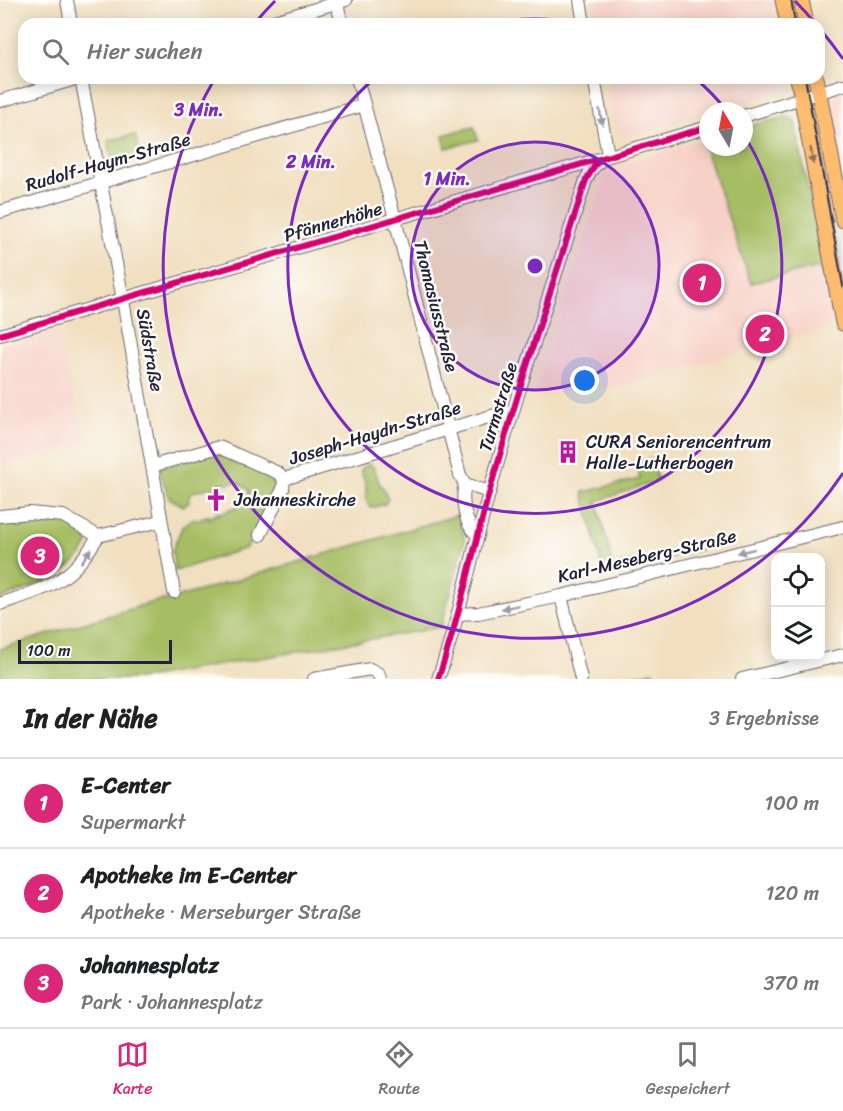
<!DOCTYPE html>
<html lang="de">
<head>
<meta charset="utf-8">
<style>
  body { margin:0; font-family:Sriracha,sans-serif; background:#f2f2f2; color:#202124 }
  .controls { position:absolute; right:18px; bottom:18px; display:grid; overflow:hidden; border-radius:12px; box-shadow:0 3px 15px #0003 }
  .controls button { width:54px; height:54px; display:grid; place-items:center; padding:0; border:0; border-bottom:2px solid #e0e0e0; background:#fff; color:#202124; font:30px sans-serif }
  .compass { position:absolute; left:699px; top:102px; width:54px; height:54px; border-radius:50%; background:#fff; box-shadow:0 3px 15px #0003; rotate:350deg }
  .scale { position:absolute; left:18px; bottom:15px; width:154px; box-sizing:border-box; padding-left:6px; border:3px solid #22223b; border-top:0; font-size:16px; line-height:21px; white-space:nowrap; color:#22223b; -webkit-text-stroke:4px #fdfcf7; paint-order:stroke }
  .you { position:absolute; left:585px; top:381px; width:21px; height:21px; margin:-15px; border:4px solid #fff; border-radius:50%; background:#1a73e8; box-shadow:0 0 0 9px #1a73e833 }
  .badge { display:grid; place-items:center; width:39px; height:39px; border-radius:50%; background:#db2777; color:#fff; font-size:20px; font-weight:700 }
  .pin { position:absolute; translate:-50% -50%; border:3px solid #fff; box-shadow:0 2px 6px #0006 }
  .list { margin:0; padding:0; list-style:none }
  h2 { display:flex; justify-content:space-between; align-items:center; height:78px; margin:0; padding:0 24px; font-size:26px }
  h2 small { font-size:20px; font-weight:400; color:#757577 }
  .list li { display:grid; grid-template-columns:39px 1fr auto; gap:18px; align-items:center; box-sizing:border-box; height:90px; padding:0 24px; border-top:2px solid #e0e0e0 }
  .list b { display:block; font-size:22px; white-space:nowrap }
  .list p { margin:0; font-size:20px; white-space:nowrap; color:#757577 }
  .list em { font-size:20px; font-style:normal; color:#757577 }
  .icon { flex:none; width:33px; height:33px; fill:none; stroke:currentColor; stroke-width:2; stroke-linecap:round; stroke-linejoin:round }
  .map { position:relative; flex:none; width:843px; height:679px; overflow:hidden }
  .search { position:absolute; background:#fff; box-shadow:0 3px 15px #0003; left:18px; right:18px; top:18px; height:66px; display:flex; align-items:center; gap:15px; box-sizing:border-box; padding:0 21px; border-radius:18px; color:#757577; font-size:22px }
  .sheet { height:348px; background:#fff }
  nav { display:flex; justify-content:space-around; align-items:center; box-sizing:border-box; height:84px; border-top:2px solid #e0e0e0; background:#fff; font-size:16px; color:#757577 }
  nav a { display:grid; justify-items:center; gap:3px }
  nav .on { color:#db2777 }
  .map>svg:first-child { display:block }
  .built { fill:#f7d1c7 }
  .industrial { fill:#d2bfc0 }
  .green { fill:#a6be63; stroke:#64704f; stroke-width:1.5 }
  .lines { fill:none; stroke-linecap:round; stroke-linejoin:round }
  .minor-casing { stroke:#6a646a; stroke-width:14 }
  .major-casing { stroke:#6a646a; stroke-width:17 }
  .minor { stroke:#fff; stroke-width:12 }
  .major { stroke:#fdbc70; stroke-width:15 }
  .tram { stroke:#22223b; stroke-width:1.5 }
  .cycleway-casing { stroke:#fdfcf7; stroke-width:10 }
  .cycleway { stroke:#d6006c; stroke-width:6 }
  .oneway { fill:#9c9ca7 }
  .oneway2 { fill:#906f56 }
  .ring { fill:none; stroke:#7b2cbf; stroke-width:3 }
  .labels { text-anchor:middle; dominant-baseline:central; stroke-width:5; stroke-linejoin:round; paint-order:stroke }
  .street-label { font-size:18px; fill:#22223b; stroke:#fdfcf7 }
  .poi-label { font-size:18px; fill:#22223b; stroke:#fdfcf7; text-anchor:start }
  .centre { fill:#7b2cbf; stroke:#fdfcf7; stroke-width:3 }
  .ring-label { font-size:18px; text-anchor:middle; font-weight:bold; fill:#7b2cbf; stroke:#fdfcf7; stroke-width:5; stroke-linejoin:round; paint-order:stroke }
</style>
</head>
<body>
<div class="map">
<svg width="843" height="679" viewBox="0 0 843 679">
  <rect width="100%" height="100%" fill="#fdfcf7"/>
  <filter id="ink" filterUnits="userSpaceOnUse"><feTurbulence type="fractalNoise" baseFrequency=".0167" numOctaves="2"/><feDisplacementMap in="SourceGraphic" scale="12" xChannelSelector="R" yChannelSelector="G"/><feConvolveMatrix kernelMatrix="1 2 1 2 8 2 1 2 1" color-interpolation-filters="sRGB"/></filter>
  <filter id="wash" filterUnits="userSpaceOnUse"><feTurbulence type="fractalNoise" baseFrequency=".008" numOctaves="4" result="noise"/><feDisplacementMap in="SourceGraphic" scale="24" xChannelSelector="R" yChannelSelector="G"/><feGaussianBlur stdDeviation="1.35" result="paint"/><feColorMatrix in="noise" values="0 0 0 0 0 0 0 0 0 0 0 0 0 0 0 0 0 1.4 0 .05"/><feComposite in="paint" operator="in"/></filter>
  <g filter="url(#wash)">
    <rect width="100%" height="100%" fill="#f1dfc0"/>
    <g class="built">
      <path d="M592,0h180l4,24h-179z"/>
      <path d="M606,78h180l2,12 -73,21h-7v2l-82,24 -4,-1 -5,-4z"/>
      <path d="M843,91v78l-4,1 -13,-73z"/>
      <path d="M702,140l49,143 67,-16 7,8 9,49 -3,3 -224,63 -15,-5 -58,13 71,-222 10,-11z"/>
      <path d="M56,330l31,112 -87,24v-119z"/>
    </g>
    <path class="industrial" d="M818,115l25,132v45l-32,-176z"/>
    <g class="green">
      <path d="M786,117l5,1 4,5 30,152 -7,-8 -67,16 -49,-143 6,-2v9h36v-20z"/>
      <path d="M474,127l4,13 -32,8 -3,-13z"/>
      <path d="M135,135l6,22 -28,7 -5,-24z"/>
      <path d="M216,451l57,26 4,8 -15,41 -16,22 -71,23 -3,-20 10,-24 12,-9 6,2 1,-2 7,-2 1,2 7,-4 2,1v-2l8,-1 6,-4 2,2 2,-4 6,-2 7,-12 -1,-3 -13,-8 -8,3 -2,-2 -8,4 -25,6 -4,7 1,3 -5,4 -15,-8 -10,-30z"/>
      <path d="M652,459l6,22 -61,20 16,65 96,-24 1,5 -106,27 -21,-82 57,-13 -4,-15z"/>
      <path d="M370,464c9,6 5,19 14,25l4,10 -3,5 -14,4c-6,-6 -5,-10 -5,-18 1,-5 -4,-13 -5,-19l2,-4z"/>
      <path d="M458,515l7,25 -24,87 -303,52h-138v-30l153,-47 26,-5z"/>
      <path d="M26,517l37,2 16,7 10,15c-14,35 -57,46 -89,58v-79z"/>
      <path d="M653,671l2,8h-36z"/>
    </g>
  </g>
  <g filter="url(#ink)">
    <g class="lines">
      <g class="minor-casing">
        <g id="minor">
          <path d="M67,0l4,24"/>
          <path d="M336,0l6,24"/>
          <path d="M580,0l4,24"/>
          <path d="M264,24l82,-24"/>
          <path d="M81,78l42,222 51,292"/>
          <path d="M357,78l38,141 65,256 5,9 24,8"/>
          <path d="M594,78l14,77"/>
          <path d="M0,101l79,-23"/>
          <path d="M744,116l99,-31"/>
          <path d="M0,212l364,-107"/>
          <path d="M0,335l708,-208"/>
          <path d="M152,466l67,-19 59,26 6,6 -1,10 -23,46"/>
          <path d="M284,479l211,-64 17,-3"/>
          <path d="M465,484c-4,15 -1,42 13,51"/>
          <path d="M0,516l29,-3 34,3 35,20 63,-15"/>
          <path d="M561,596l20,83"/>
          <path d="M0,604c49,-17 71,-21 98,-68"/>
          <path d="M458,614l20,-1 83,-17 282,-69"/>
          <path d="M314,679l56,-10 9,5 1,5"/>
          <path d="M438,679c22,-62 34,-126 52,-189 29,-104 63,-207 96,-310l5,-10 11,-11"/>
          <path d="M742,679l101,-24"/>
        </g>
      </g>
      <g class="major-casing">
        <g id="major">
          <path d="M783,0l5,24"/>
          <path d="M801,0l5,24"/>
          <path d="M798,78l45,245"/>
          <path d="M816,78l27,142"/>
        </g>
      </g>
      <use href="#minor" class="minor"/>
      <use href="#major" class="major"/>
      <g class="tram">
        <path d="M791,0l4,24"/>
        <path d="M805,78l38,209"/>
      </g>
      <g class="cycleway-casing">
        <g id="cycleway">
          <path d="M0,335l708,-208"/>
          <path d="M438,679c22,-62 34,-126 52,-189 29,-104 63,-207 96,-310l9,-15 8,-7"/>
        </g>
      </g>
      <use href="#cycleway" class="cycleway"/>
    </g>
    <defs><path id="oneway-solid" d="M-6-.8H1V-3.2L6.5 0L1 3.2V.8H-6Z" transform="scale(1.5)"/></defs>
    <g class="oneway">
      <use href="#oneway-solid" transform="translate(601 117) rotate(80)"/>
      <use href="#oneway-solid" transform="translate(746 551) rotate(166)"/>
      <use href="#oneway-solid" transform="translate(86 556) rotate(-55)"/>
      <use href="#oneway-solid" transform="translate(510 607) rotate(168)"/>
    </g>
    <use class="oneway2" href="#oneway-solid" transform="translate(812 156) rotate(80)"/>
  </g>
  <circle cx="535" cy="266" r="124" fill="#7b2cbf" fill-opacity=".12"/>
  <g class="ring">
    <circle cx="535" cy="266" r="124"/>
    <path d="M486 24A247 247 0 0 1 584 24M695 78A247 247 0 0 1 727 111M744 135A247 247 0 1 1 375 78"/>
    <path d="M843 473A371 371 0 0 1 214 80M255 23A371 371 0 0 1 275 1M795 1A371 371 0 0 1 815 23M819 28A371 371 0 0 1 843 59"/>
  </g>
  <defs>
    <g id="building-bare" transform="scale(1.8)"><path d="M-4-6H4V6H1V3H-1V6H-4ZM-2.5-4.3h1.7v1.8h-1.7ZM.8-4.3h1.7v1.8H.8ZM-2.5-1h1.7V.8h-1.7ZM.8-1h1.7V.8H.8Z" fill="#b5179e" stroke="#fdfcf7" stroke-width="2.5" paint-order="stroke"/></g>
    <g id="church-bare" transform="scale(1.8)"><path d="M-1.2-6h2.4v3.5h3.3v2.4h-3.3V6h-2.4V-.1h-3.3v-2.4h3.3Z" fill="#b5179e" stroke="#fdfcf7" stroke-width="2.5" paint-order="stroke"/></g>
  </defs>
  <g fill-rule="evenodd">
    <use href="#building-bare" x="568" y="452"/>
    <use href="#church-bare" x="216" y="500"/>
  </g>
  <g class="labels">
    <g class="street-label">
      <text transform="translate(108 162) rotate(-16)">Rudolf-Haym-Straße</text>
      <text transform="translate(333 222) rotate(-16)">Pfännerhöhe</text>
      <text transform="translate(436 306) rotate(76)">Thomasiusstraße</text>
      <text transform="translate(150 350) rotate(80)">Südstraße</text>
      <text transform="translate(498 407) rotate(-73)">Turmstraße</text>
      <text transform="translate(375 433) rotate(-17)">Joseph-Haydn-Straße</text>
      <text transform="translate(647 556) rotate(-13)">Karl-Meseberg-Straße</text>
    </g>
    <g class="poi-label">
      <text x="586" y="442">CURA Seniorencentrum<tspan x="586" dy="21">Halle-Lutherbogen</tspan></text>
      <text x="234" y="500">Johanneskirche</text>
    </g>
  </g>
  <circle cx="535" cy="266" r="9" class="centre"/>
  <g class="ring-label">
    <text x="199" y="116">3 Min.</text>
    <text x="311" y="168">2 Min.</text>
    <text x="447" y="185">1 Min.</text>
  </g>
</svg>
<div class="controls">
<button><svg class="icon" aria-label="locate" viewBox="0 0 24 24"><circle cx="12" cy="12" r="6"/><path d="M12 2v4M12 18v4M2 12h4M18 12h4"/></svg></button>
<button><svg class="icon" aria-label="layers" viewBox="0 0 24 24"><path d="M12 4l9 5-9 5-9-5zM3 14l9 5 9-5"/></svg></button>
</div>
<svg class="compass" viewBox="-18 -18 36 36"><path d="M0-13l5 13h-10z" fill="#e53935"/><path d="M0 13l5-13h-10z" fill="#757577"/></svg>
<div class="scale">100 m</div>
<div class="you"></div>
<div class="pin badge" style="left:702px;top:283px">1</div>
<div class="pin badge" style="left:765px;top:334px">2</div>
<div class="pin badge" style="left:40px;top:556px">3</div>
<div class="search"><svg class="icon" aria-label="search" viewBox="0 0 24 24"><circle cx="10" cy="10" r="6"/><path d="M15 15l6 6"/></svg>Hier suchen</div>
</div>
<section class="sheet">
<h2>In der Nähe<small>3 Ergebnisse</small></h2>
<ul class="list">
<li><span class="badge">1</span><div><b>E-Center</b><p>Supermarkt</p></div><em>100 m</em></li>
<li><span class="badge">2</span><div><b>Apotheke im E-Center</b><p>Apotheke · Merseburger Straße</p></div><em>120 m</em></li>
<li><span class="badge">3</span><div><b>Johannesplatz</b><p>Park · Johannesplatz</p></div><em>370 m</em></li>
</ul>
</section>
<nav>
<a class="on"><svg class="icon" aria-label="map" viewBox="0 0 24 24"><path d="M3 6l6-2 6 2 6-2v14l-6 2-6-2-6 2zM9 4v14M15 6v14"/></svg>Karte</a>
<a><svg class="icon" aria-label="directions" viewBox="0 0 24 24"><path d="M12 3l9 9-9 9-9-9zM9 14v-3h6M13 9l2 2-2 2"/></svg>Route</a>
<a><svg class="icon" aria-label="saved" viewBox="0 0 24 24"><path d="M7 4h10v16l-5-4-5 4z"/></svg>Gespeichert</a>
</nav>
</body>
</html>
